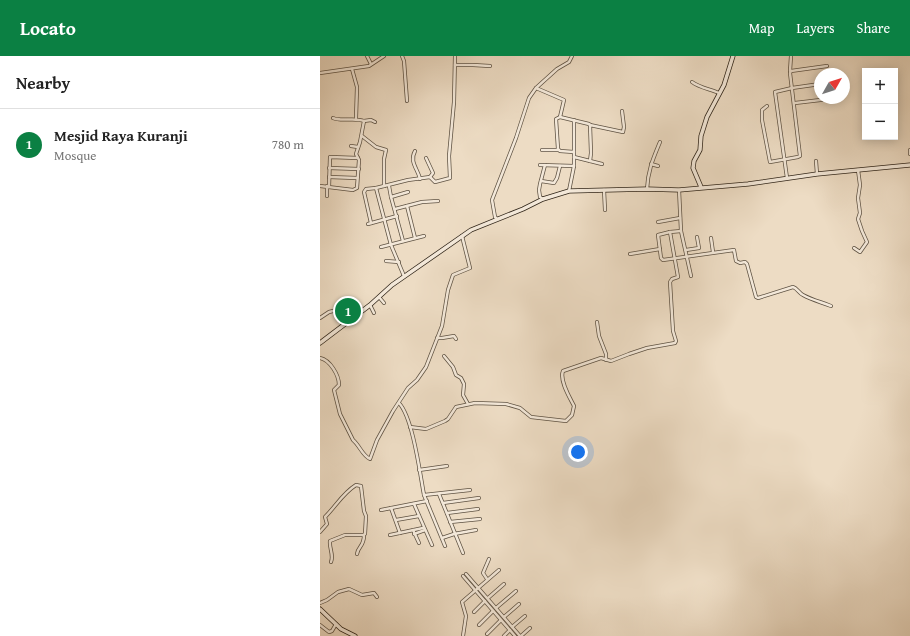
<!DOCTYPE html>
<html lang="en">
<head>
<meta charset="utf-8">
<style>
  body { margin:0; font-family:"Gentium Book Plus",serif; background:#f6f6f6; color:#222 }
  .controls { position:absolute; right:12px; top:12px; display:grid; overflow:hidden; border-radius:0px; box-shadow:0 2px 10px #0003 }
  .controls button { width:36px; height:36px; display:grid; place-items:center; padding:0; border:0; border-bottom:1px solid #e0e0e0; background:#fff; color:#222; font:20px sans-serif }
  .compass { position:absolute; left:494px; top:12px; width:36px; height:36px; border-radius:50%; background:#fff; box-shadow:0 2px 10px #0003; rotate:51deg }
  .you { position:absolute; left:258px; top:396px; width:14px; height:14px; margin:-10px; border:3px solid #fff; border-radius:50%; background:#1a73e8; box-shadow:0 0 0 6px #1a73e833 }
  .badge { display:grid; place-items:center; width:26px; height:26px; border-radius:50%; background:#0b8043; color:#fff; font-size:13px; font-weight:700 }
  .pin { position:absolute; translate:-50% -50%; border:2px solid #fff; box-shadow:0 1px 4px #0006 }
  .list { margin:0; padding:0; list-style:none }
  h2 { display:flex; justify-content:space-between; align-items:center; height:52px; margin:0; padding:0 16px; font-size:17px }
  h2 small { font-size:13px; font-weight:400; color:#767676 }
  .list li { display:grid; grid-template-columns:26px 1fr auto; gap:12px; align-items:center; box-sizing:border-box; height:72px; padding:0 16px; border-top:1px solid #e0e0e0 }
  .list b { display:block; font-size:15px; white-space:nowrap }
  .list p { margin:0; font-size:13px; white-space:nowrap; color:#767676 }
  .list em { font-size:13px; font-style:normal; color:#767676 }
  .map { position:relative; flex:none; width:590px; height:580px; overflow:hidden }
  header { display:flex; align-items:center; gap:24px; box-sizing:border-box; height:56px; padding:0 20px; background:#0b8043; color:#fff }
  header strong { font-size:19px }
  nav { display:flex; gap:22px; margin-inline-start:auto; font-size:14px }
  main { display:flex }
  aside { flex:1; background:#fff }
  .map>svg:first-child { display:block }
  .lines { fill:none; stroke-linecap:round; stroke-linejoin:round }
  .street-casing { stroke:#5e5243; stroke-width:4 }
  .secondary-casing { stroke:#2f2418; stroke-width:5 }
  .street { stroke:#f3e8d9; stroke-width:2.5 }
  .secondary { stroke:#f3e8d9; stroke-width:3.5 }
</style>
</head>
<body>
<header>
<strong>Locato</strong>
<nav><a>Map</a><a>Layers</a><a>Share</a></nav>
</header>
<main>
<aside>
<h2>Nearby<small></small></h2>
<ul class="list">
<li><span class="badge">1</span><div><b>Mesjid Raya Kuranji</b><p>Mosque</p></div><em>780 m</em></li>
</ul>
</aside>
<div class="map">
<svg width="590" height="580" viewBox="0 0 590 580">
  <rect width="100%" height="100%" fill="#eddcc4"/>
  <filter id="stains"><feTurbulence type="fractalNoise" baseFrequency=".005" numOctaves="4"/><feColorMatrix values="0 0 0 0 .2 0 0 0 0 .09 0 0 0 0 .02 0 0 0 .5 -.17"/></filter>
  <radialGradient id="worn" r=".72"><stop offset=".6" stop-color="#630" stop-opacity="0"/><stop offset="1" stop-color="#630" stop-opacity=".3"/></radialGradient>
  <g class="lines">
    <g class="street-casing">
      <g id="street">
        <path d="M47,0l4,8"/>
        <path d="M82,0l2,5 3,40"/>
        <path d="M135,9h18l17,1"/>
        <path d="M32,13l5,18 -1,31"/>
        <path d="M470,15l1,-15"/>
        <path d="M0,17l49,-7 15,-10"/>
        <path d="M372,26c8,6 18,7 27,11"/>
        <path d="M216,32l28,12 -4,17 -4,2 2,30 2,2 14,1"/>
        <path d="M475,47l34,-4"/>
        <path d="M447,50l-5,4v10l8,42 28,-5 2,-1 -10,-83 1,-2 36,-5"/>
        <path d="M240,61l29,7 1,1"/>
        <path d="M44,65l7,-1 4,2"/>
        <path d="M42,80l14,11 10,3 -2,9v27"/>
        <path d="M31,90l7,1"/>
        <path d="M222,94h16"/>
        <path d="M590,94v4"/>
        <path d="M95,95c-6,11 3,18 5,28"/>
        <path d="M254,101l16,4 1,-8 -1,-28 33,7 1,-5 -2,-16"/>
        <path d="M106,102l7,15 -3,4"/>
        <path d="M270,105l12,3"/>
        <path d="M496,105l1,13"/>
        <path d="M331,108l7,2"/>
        <path d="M220,109l34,1"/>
        <path d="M9,112l30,1"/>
        <path d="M9,121l28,1"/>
        <path d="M467,122l-12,-86 17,-4 28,-4"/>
        <path d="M221,125l13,2 3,-5 3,-12"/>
        <path d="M0,130l33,4 4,-2 2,-28 -3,-6 4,-12 4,-21c-10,-4 -22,1 -31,-3"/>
        <path d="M69,130l2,11"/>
        <path d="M9,131l1,-30 28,1"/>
        <path d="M327,133c1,-19 6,-30 13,-47"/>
        <path d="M284,134l1,20"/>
        <path d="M359,134l2,41 10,45"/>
        <path d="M249,135l5,-25v-46"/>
        <path d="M7,140v-10"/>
        <path d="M223,143l-3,-2 -1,-7 1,-6 5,-19"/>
        <path d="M87,150l8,32"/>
        <path d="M75,153l27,-7 16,-1"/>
        <path d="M177,163l-2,-2 -3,-17 24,-62 13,-40 7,-10 21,-19 12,-7 3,-6"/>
        <path d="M338,166l22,-4"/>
        <path d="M51,167l-7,-31 2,-3 10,-1"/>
        <path d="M48,168l29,-8"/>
        <path d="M350,176l-12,3 3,23 2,2 71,-10 2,11 4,2 5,-1 2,2 9,33 2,1 35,-11c4,1 6,6 10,8 9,5 18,7 28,11"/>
        <path d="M391,182l2,14"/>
        <path d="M83,185l-12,-44 17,-5"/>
        <path d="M61,191l43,-11"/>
        <path d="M534,192l6,4 7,-10 -5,-11 -4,-12 2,-6 -2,-15 2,-13 -2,-15"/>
        <path d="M366,194l13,-2 -2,-11"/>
        <path d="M310,198l30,-5"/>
        <path d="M66,205l13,1"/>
        <path d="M84,220l-13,-31 -15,-57 32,-8 22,-3 5,5 15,-4 -1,-22 5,-54 1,-46"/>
        <path d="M59,241l5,6"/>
        <path d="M50,249l4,8"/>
        <path d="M0,262l9,-6 8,-2"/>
        <path d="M277,266l2,14 7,18v6"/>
        <path d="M117,282h5l12,-2 2,3"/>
        <path d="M124,300l9,11 3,8 5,3 3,6 -1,11 5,9"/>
        <path d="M0,302c10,2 19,17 19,27l-5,5 6,24 13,26c7,6 9,15 17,19l7,-19 16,-29 15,-23 9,-8 9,-13 16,-41 6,-36 5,-15 17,-7 -8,-32"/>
        <path d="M79,347c14,15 21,71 25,92l46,-5"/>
        <path d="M90,371l16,2 19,-8 3,-2 8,-12 19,-4 31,1 14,4 11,9 35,4 6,-6 2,-9c-4,-8 -15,-26 -11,-35l38,-13 10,3 18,-7 18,-6 28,-5 1,-2 -3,-10 -3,-49 2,-3 6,-2 -8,-45 11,-1"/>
        <path d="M99,414l28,-4"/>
        <path d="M119,438l24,59"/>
        <path d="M104,439l21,51"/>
        <path d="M123,447l36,-5"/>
        <path d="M94,448l18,41"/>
        <path d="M71,452l9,25"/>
        <path d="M61,454l46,-9"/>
        <path d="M127,457l31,-4"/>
        <path d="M76,464l23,-4"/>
        <path d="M130,466l30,-3"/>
        <path d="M93,474l6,13"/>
        <path d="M0,476l7,-8 -2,-7c11,-11 18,-24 31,-32l5,1 3,25 2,5 -1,18 -2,1h-18l-15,6c-1,7 4,14 1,21"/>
        <path d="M94,478l11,-4"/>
        <path d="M70,479l33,-7"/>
        <path d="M122,482l12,-4 22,-4"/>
        <path d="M37,498c1,-8 7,-7 7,-19"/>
        <path d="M146,518l54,62"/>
        <path d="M143,520l52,60"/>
        <path d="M167,523l-4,-6 6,-14"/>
        <path d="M168,542l16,-14"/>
        <path d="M0,547l7,-3 11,-8 11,-3 13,6 12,-2 3,4"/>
        <path d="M176,552l20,-17"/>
        <path d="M154,556l11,-11"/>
        <path d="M184,561l15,-13"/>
        <path d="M0,569l9,7 3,-1 4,-7"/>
        <path d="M159,569l14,-14"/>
        <path d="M192,571l13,-11"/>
        <path d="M167,578l14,-14"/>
        <path d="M143,580l3,-20 -4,-14 37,-32"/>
        <path d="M184,580l6,-6"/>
        <path d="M201,580l9,-8"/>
      </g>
    </g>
    <g class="secondary-casing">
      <g id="secondary">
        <path d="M381,131l-8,-19 1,-7 6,-11 1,-14 6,-19 17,-32 9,-29"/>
        <path d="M0,287l50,-38 22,-20 79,-55 52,-21 20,-10 26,-8 78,-2 32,1 69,-6 69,-10 93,-9"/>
        <path d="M0,553l21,20 14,7"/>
      </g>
    </g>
    <use href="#street" class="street"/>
    <use href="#secondary" class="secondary"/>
  </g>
  <rect width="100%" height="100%" filter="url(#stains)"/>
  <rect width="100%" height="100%" fill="url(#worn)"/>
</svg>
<div class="controls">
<button>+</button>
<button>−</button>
</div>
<svg class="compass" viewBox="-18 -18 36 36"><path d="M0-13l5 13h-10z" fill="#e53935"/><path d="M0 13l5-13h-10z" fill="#767676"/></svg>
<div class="you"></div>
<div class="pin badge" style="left:28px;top:255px">1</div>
</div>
</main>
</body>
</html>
